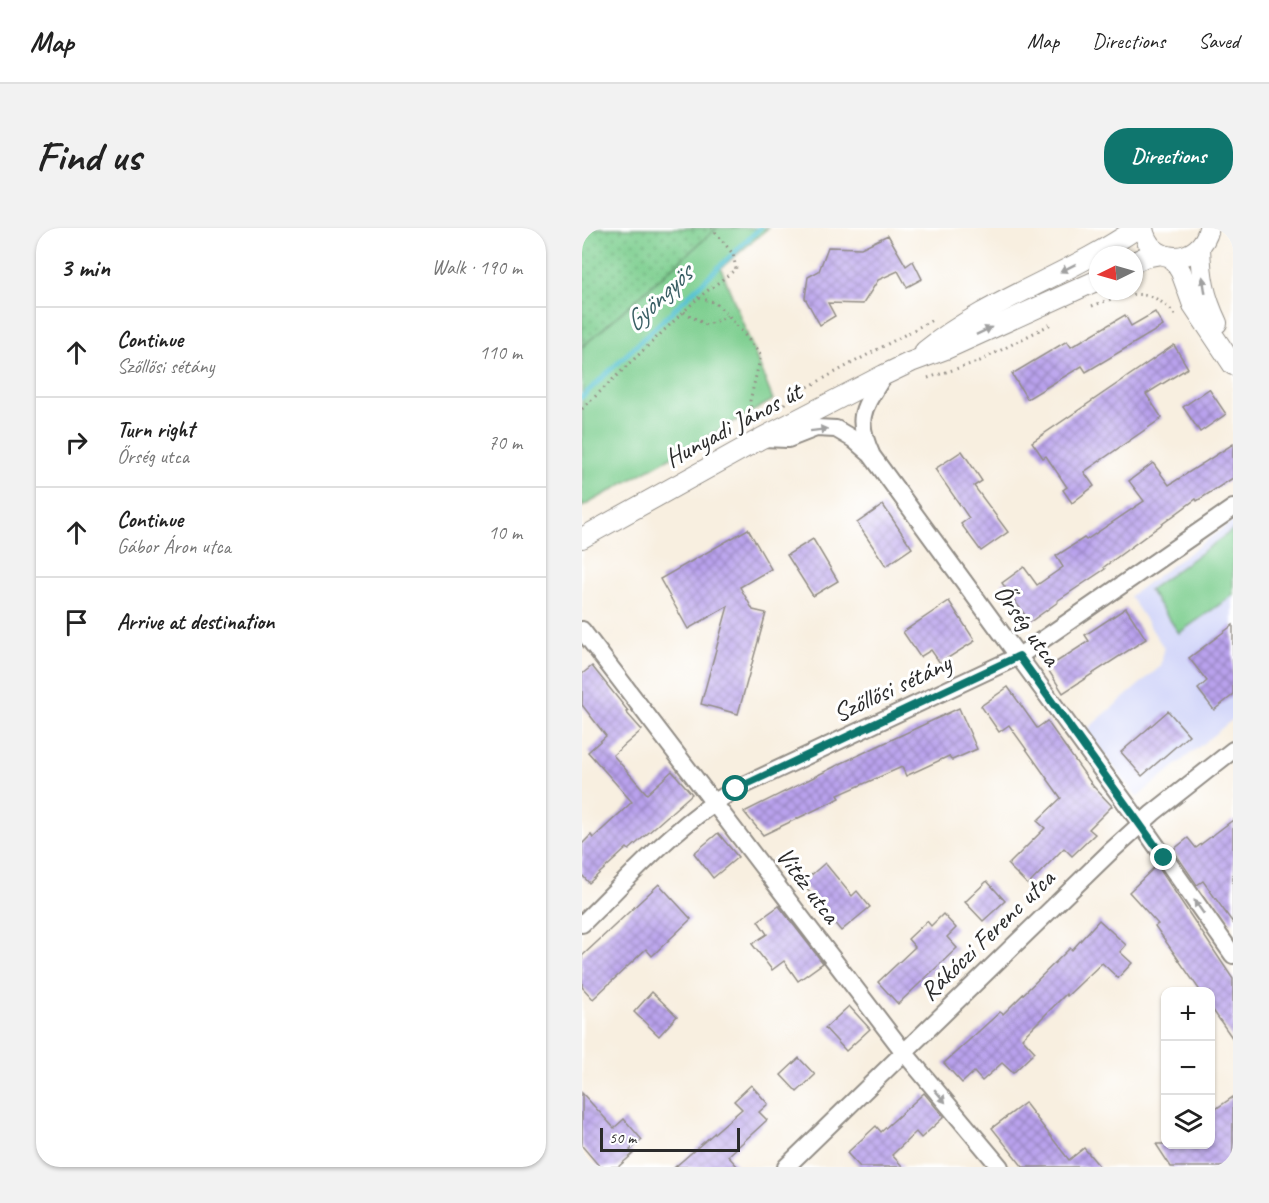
<!DOCTYPE html>
<html lang="en">
<head>
<meta charset="utf-8">
<style>
  body { margin:0; font-family:Caveat,sans-serif; background:#f2f2f2; color:#222 }
  .controls { position:absolute; right:18px; bottom:18px; display:grid; overflow:hidden; border-radius:12px; box-shadow:0 2px 4px #0004 }
  .controls button { width:54px; height:54px; display:grid; place-items:center; padding:0; border:0; border-bottom:2px solid #e0e0e0; background:#fff; color:#222; font:30px sans-serif }
  .compass { position:absolute; left:507px; top:18px; width:54px; height:54px; border-radius:50%; background:#fff; box-shadow:0 2px 4px #0004; rotate:265deg }
  .scale { position:absolute; left:18px; bottom:15px; width:140px; box-sizing:border-box; padding-left:6px; border:3px solid #2b2b2b; border-top:0; font-size:16px; line-height:21px; white-space:nowrap; color:#2b2b2b; -webkit-text-stroke:4px #fff; paint-order:stroke }
  .stop { position:absolute; width:18px; height:18px; margin:-14px; border:4px solid #0f766e; border-radius:50%; background:#fff }
  .stop.end { background:#0f766e; border-color:#fff; box-shadow:0 2px 6px #0008 }
  .list { margin:0; padding:0; list-style:none }
  h2 { display:flex; justify-content:space-between; align-items:center; height:78px; margin:0; padding:0 24px; font-size:26px }
  h2 small { font-size:20px; font-weight:400; color:#767676 }
  .list li { display:grid; grid-template-columns:39px 1fr auto; gap:18px; align-items:center; box-sizing:border-box; height:90px; padding:0 24px; border-top:2px solid #e0e0e0 }
  .list b { display:block; font-size:22px; white-space:nowrap }
  .list p { margin:0; font-size:20px; white-space:nowrap; color:#767676 }
  .list em { font-size:20px; font-style:normal; color:#767676 }
  .icon { flex:none; width:33px; height:33px; fill:none; stroke:currentColor; stroke-width:2; stroke-linecap:round; stroke-linejoin:round }
  .map { position:relative; flex:none; width:651px; height:939px; overflow:hidden; border-radius:24px }
  header { display:flex; align-items:center; gap:36px; box-sizing:border-box; height:84px; padding:0 30px; background:#fff; border-bottom:2px solid #e0e0e0 }
  header strong { font-size:28px }
  nav { display:flex; gap:33px; margin-inline-start:auto; font-size:21px }
  .intro { display:flex; align-items:center; justify-content:space-between; box-sizing:border-box; height:144px; padding:0 36px }
  h1 { margin:0; font-size:42px }
  .button { padding:15px 27px; border-radius:24px; background:#0f766e; color:#fff; font-size:21px; font-weight:700 }
  main { display:flex; gap:36px; padding:0 36px }
  aside { flex:1; background:#fff; border-radius:24px; box-shadow:0 2px 4px #0004 }
  .map>svg:first-child { display:block }
  .built { fill:#d4d8f9 }
  .green { fill:#7ecf90; stroke:#547d5e; stroke-width:1.5 }
  .garden { fill:url(#garden-dots); stroke:#547d5e; stroke-width:1.5 }
  .lines { fill:none; stroke-linecap:round; stroke-linejoin:round }
  .stream { stroke:#58c3d2; stroke-width:5 }
  .building { fill:url(#building-cross-hatch) }
  .minor-casing { stroke:#928d86; stroke-width:20 }
  .tertiary-casing { stroke:#928d86; stroke-width:22 }
  .path { stroke:#928d86; stroke-width:3; stroke-dasharray:1.5 4.5; stroke-linecap:butt }
  .minor { stroke:#fff; stroke-width:16 }
  .tertiary { stroke:#fff; stroke-width:20 }
  .oneway { fill:#a0a0a0 }
  .route { stroke:#0f766e; stroke-width:8 }
  .labels { text-anchor:middle; dominant-baseline:central; stroke-width:6; stroke-linejoin:round; paint-order:stroke }
  .street-label { font-size:26px; fill:#2b2b2b; stroke:#fff }
  .water-label { font-size:27px; font-style:italic; fill:#3b6065; stroke:#fff }
</style>
</head>
<body>
<header>
<strong>Map</strong>
<nav><a>Map</a><a>Directions</a><a>Saved</a></nav>
</header>
<div class="intro"><h1>Find us</h1><a class="button">Directions</a></div>
<main>
<aside>
<h2>3 min<small>Walk · 190 m</small></h2>
<ul class="list">
<li><svg class="icon" aria-label="ahead" viewBox="0 0 24 24"><path d="M12 20V5M6 11l6-6 6 6"/></svg><div><b>Continue</b><p>Szőllősi sétány</p></div><em>110 m</em></li>
<li><svg class="icon" aria-label="right" viewBox="0 0 24 24"><path d="M7 20v-9h11M14 6l5 5-5 5"/></svg><div><b>Turn right</b><p>Őrség utca</p></div><em>70 m</em></li>
<li><svg class="icon" aria-label="ahead" viewBox="0 0 24 24"><path d="M12 20V5M6 11l6-6 6 6"/></svg><div><b>Continue</b><p>Gábor Áron utca</p></div><em>10 m</em></li>
<li><svg class="icon" aria-label="arrive" viewBox="0 0 24 24"><path d="M6 21V4h12l-3 4 3 4H6"/></svg><div><b>Arrive at destination</b></div></li>
</ul>
</aside>
<div class="map">
<svg width="651" height="939" viewBox="0 0 651 939">
  <defs>
    <pattern id="garden-dots" width="8" height="8" patternUnits="userSpaceOnUse" patternTransform="scale(1.5)"><rect width="8" height="8" fill="#7ecf90"/><path d="M2 2h.1M6 6h.1" fill="none" stroke="#67a876" stroke-width="1.8" stroke-linecap="round"/></pattern>
    <pattern id="building-cross-hatch" width="8" height="8" patternUnits="userSpaceOnUse" patternTransform="scale(1.5)"><rect width="8" height="8" fill="#b9a2ed"/><path d="M0 0l8 8M0 8l8-8" fill="none" stroke="#9784c0"/></pattern>
  </defs>
  <rect width="100%" height="100%" fill="#fff"/>
  <filter id="ink" filterUnits="userSpaceOnUse"><feTurbulence type="fractalNoise" baseFrequency=".0167" numOctaves="2"/><feDisplacementMap in="SourceGraphic" scale="12" xChannelSelector="R" yChannelSelector="G"/><feConvolveMatrix kernelMatrix="1 2 1 2 8 2 1 2 1" color-interpolation-filters="sRGB"/></filter>
  <filter id="wash" filterUnits="userSpaceOnUse"><feTurbulence type="fractalNoise" baseFrequency=".008" numOctaves="4" result="noise"/><feDisplacementMap in="SourceGraphic" scale="24" xChannelSelector="R" yChannelSelector="G"/><feGaussianBlur stdDeviation="1.35" result="paint"/><feColorMatrix in="noise" values="0 0 0 0 0 0 0 0 0 0 0 0 0 0 0 0 0 1.4 0 .05"/><feComposite in="paint" operator="in"/></filter>
  <g filter="url(#wash)">
    <rect width="100%" height="100%" fill="#f8efe0"/>
    <path class="built" d="M651,293v198l-96,78 -51,-67 75,-64 3,-18 -34,-52z"/>
    <g class="green">
      <path d="M135,0h51l-47,40 52,132 -191,107v-160z"/>
      <path d="M651,302v65l-54,38 -30,-43z"/>
    </g>
    <path class="garden" d="M0,0h135l-135,119z"/>
    <g class="lines">
      <path class="stream" d="M0,169l178,-169"/>
    </g>
    <g id="blocks">
      <g class="building">
        <path d="M306,7l18,31 7,-5 9,18 -15,8 -9,-16 -20,9 -15,24 -35,-1 7,13 -15,9 -15,-27 3,-21 11,-6 9,-24 33,1z"/>
        <path d="M573,84l8,14 -77,46 -4,-6 -55,33 -15,-25 55,-33 4,6 54,-32 6,11z"/>
        <path d="M592,117l14,23 -42,26 16,24 -78,54 10,14 -22,17 -9,-13 4,-3 -21,-31 -3,2 -11,-16z"/>
        <path d="M627,161l17,25 -26,18 -17,-25z"/>
        <path d="M651,216v34l-36,23 -1,-2 -92,68 1,2 -48,32 1,1 -28,20 -28,-39 22,-16 13,18 26,-18 -7,-11 28,-18 2,2 58,-39 -15,-20 24,-18 16,22z"/>
        <path d="M380,223l20,30 -8,5 34,46 -27,19 -20,-27 8,-6 -34,-49z"/>
        <path d="M301,277l29,43 -26,18 -29,-43z"/>
        <path d="M166,301l23,40 -31,18 13,23 13,3 -28,101 -37,-10 27,-98 -40,23 -28,-50z"/>
        <path d="M231,311l25,42 -25,15 -26,-41z"/>
        <path d="M367,373l26,40 -35,22 -9,-13 -11,7 -17,-25z"/>
        <path d="M544,380l20,31 -83,54 -16,-25 42,-27 -4,-6z"/>
        <path d="M651,397v70l-19,15 -16,-21 9,-8 -18,-23z"/>
        <path d="M10,438l36,45 -2,1 16,18 -29,25 34,39 25,-23 20,23 -63,56 -2,-2 -38,35 -7,-8v-31l9,-9 2,3 39,-36 -44,-50 18,-16 -24,-31v-31z"/>
        <path d="M426,459l29,41 10,-7 46,65 19,20 -23,23 6,5 -23,22 -8,-8 -36,37 -20,-20 37,-37 -8,-7 24,-23 -52,-73 -10,7 -18,-26z"/>
        <path d="M377,480l18,41 -25,11 -3,-4 -43,20 -4,-9 -64,28 2,3 -77,37 -19,-23 98,-49z"/>
        <path d="M586,483l21,24 -47,41 -21,-24z"/>
        <path d="M651,592v103l-30,-42 -6,4 -24,-35 15,-12 8,10z"/>
        <path d="M136,605l20,24 -25,21 -19,-25z"/>
        <path d="M243,635l27,33 5,-5 13,16 -29,24 -39,-48z"/>
        <path d="M575,637l76,114v60l-23,-33v-14h-9l-46,-66 3,-2 -29,-32z"/>
        <path d="M405,653l18,20 -22,20 -18,-19z"/>
        <path d="M77,656l32,35 -39,37 -6,-7 -53,50 -11,-12v-31z"/>
        <path d="M197,678l44,57 -25,18 -14,-20 -12,9 -20,-26 15,-10 -9,-13z"/>
        <path d="M361,686l13,14 -9,9 10,11 -59,56 -20,-22 37,-35 -7,-8 19,-18 4,5z"/>
        <path d="M517,692l27,25 -6,7 12,11 -14,15 -16,-15 -35,33 -1,-2 -44,44 13,14 -22,21 -11,-10 -20,18 -8,-9 -12,11 -18,-20 56,-51 3,2 67,-66 2,2z"/>
        <path d="M70,764l25,24 -18,20 -25,-24z"/>
        <path d="M267,778l21,23 -24,22 -21,-23z"/>
        <path d="M217,830l16,17 -18,17 -16,-17z"/>
        <path d="M169,857l17,19 -9,8 8,8 -39,36 10,11h-63l67,-58 -8,-8z"/>
        <path d="M0,865l32,35 10,-9 18,21 -12,10 3,4 -15,13h-18l-18,-21z"/>
        <path d="M342,865l20,24 -23,21 -5,-6 -24,23 11,12h-43l-13,-14 29,-27 5,6z"/>
        <path d="M651,869v70h-62l-15,-23h54v-31z"/>
        <path d="M443,875l44,57 15,-12 16,19h-77l-31,-39z"/>
      </g>
    </g>
  </g>
  <g filter="url(#ink)">
    <use href="#blocks" fill-opacity="0" stroke="#928d86" stroke-width="1.5"/>
    <g class="lines">
      <g class="minor-casing">
        <g id="minor">
          <path d="M302,147c-21,34 -30,42 -12,81l269,368 92,131"/>
          <path d="M180,210l26,1 28,-11 20,1 17,10 16,14"/>
          <path d="M0,402l321,421 97,116"/>
          <path d="M0,696c49,-48 95,-101 154,-135l283,-133 214,-148"/>
          <path d="M204,939l325,-316 42,-38 80,-63"/>
        </g>
      </g>
      <g class="tertiary-casing">
        <g id="tertiary">
          <path d="M561,0c6,39 58,38 66,0"/>
          <path d="M618,19c1,30 4,49 17,76"/>
          <path d="M590,29l9,15 12,33 40,60"/>
          <path d="M552,34l11,-5 16,-3"/>
          <path d="M343,123c64,-52 145,-76 212,-123"/>
          <path d="M0,310l180,-100 122,-63 27,-13 35,-13 152,-69"/>
        </g>
      </g>
      <g class="path">
        <path d="M116,70l38,-29 -3,-15 -21,-26"/>
        <path d="M510,78c32,-12 58,-22 83,9"/>
        <path d="M102,84l22,13 23,-9"/>
        <path d="M346,150l52,-17 73,-38"/>
        <path d="M202,176l6,-7 18,-10 124,-67"/>
        <path d="M0,181l116,-111 16,4 15,14 32,39 -11,46 2,21"/>
      </g>
      <use href="#minor" class="minor"/>
      <use href="#tertiary" class="tertiary"/>
    </g>
    <defs><path id="oneway-solid" d="M-6-.8H1V-3.2L6.5 0L1 3.2V.8H-6Z" transform="scale(1.5)"/></defs>
    <g class="oneway">
      <use href="#oneway-solid" transform="translate(486 40) rotate(153)"/>
      <use href="#oneway-solid" transform="translate(622 57) rotate(-99)"/>
      <use href="#oneway-solid" transform="translate(402 103) rotate(-26)"/>
      <use href="#oneway-solid" transform="translate(237 202) rotate(-7)"/>
      <use href="#oneway-solid" transform="translate(617 679) rotate(-125)"/>
      <use href="#oneway-solid" transform="translate(358 868) rotate(50)"/>
    </g>
  </g>
  <g class="lines" filter="url(#ink)">
    <path class="route" d="M154,561l283,-133 145,202"/>
  </g>
  <g class="labels">
    <g class="street-label">
      <text transform="translate(151 197) rotate(-28)">Hunyadi János út</text>
      <text transform="translate(445 397) rotate(54)">Őrség utca</text>
      <text transform="translate(310 460) rotate(-25)">Szőllősi sétány</text>
      <text transform="translate(226 657) rotate(53)">Vitéz utca</text>
      <text transform="translate(405 707) rotate(-44)">Rákóczi Ferenc utca</text>
    </g>
    <g class="water-label">
      <text transform="translate(76 70) rotate(-44)">Gyöngyös</text>
    </g>
  </g>
</svg>
<div class="controls">
<button>+</button>
<button>−</button>
<button><svg class="icon" aria-label="layers" viewBox="0 0 24 24"><path d="M12 4l9 5-9 5-9-5zM3 14l9 5 9-5"/></svg></button>
</div>
<svg class="compass" viewBox="-18 -18 36 36"><path d="M0-13l5 13h-10z" fill="#e53935"/><path d="M0 13l5-13h-10z" fill="#767676"/></svg>
<div class="scale">50 m</div>
<div class="stop" style="left:154px;top:561px"></div>
<div class="stop end" style="left:582px;top:630px"></div>
</div>
</main>
</body>
</html>
